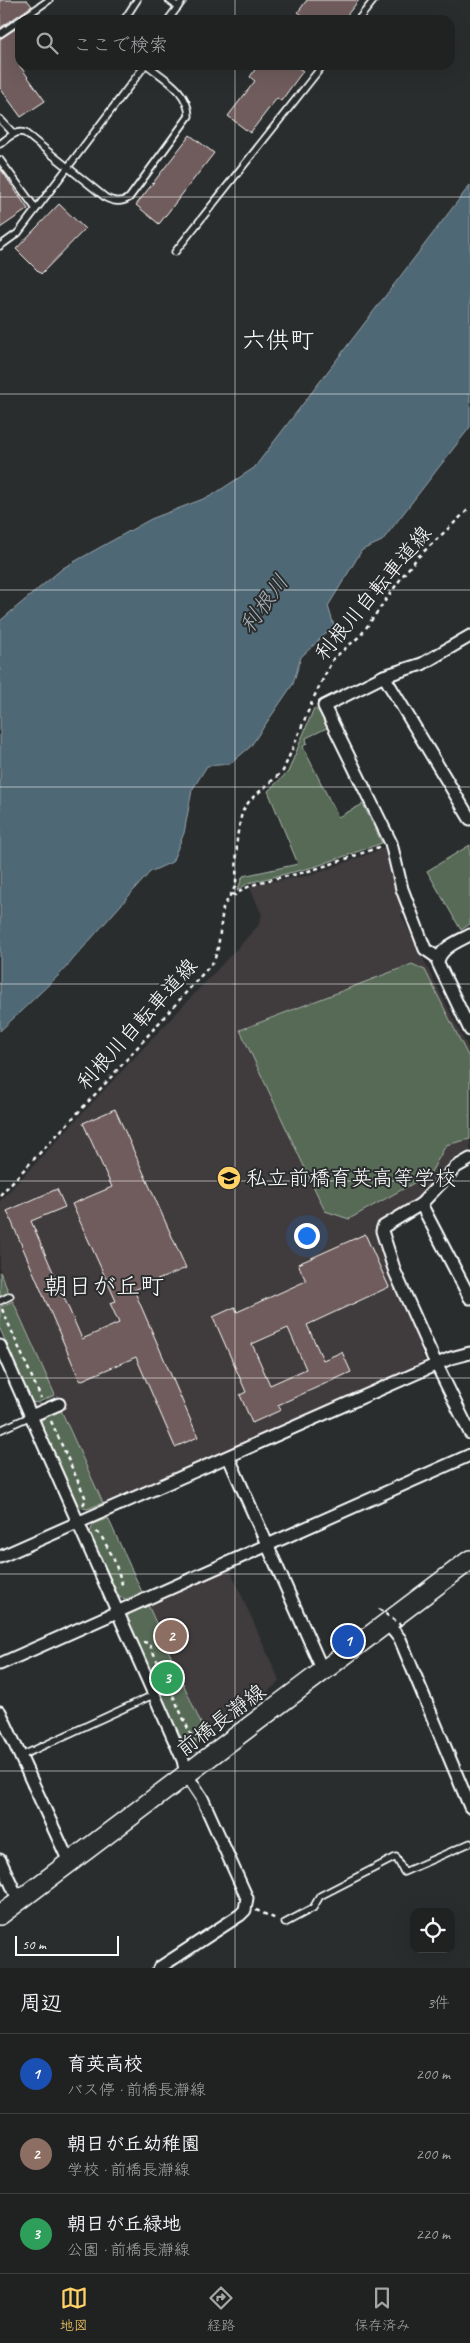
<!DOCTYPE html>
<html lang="ja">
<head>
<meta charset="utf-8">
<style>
  body { margin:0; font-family:Caveat,"Klee One",sans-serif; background:#282a2a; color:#f1f3f6 }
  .controls { position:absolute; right:15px; bottom:15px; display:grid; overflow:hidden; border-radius:10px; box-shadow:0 5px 20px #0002 }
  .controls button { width:45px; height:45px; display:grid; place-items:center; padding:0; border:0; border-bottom:1px solid #3d3f40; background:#202222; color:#f1f3f6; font:25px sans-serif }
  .scale { position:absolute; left:15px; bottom:12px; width:104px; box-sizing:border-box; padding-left:5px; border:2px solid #fff; border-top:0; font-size:14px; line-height:18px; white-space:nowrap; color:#fff; -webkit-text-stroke:4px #2a2d2e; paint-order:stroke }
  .you { position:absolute; left:306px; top:1235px; width:18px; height:18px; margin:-12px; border:4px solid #fff; border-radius:50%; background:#1a73e8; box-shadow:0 0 0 8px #1a73e833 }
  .badge { display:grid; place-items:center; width:32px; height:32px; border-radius:50%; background:#ffd166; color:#fff; font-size:16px; font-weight:700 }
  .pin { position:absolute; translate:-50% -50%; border:2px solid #fff; box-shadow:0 1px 5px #0006 }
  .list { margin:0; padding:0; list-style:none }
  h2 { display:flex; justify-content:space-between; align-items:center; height:65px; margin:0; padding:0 20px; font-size:21px }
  h2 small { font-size:16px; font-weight:400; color:#a2a4a5 }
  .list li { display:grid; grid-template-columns:32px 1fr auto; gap:15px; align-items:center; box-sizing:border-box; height:80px; padding:0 20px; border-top:1px solid #3d3f40 }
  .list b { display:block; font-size:19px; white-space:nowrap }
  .list p { margin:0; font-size:16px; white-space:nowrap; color:#a2a4a5 }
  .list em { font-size:16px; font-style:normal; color:#a2a4a5 }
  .icon { flex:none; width:28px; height:28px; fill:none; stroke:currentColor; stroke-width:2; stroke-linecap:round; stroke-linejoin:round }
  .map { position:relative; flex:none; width:470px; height:1968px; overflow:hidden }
  .search { position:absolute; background:#202222; box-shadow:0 5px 20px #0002; left:15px; right:15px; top:15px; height:55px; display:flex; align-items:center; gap:12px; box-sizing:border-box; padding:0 18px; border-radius:15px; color:#a2a4a5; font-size:19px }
  .sheet { height:305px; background:#202222 }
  nav { display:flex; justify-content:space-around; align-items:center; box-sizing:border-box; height:70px; border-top:1px solid #3d3f40; background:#202222; font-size:14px; color:#a2a4a5 }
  nav a { display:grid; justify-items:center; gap:2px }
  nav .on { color:#ffd166 }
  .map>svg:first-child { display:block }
  .built { fill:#3f3b3c }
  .green { fill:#566a56; stroke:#aab4aa }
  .water { fill:#506875; stroke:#96a4ac }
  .building { fill:#6f5c5c; stroke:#fff; fill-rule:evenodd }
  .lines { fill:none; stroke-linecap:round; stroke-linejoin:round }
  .service-casing { stroke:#fff; stroke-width:9 }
  .minor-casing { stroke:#fff; stroke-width:15 }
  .primary-casing { stroke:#fff; stroke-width:22 }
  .path { stroke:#fff; stroke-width:2.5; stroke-dasharray:4 4; stroke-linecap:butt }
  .service { stroke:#2a2d2e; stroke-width:5.5 }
  .minor { stroke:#2a2d2e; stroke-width:11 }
  .primary { stroke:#2a2d2e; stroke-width:19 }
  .path-bridge { stroke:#fff; stroke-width:2.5; stroke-dasharray:4 4; stroke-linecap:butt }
  .grid { fill:none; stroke:#fff; stroke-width:1; stroke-opacity:0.55 }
  .labels { text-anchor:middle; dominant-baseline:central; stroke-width:4; stroke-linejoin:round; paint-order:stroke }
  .street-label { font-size:21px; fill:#fff; stroke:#2a2d2e }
  .poi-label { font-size:21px; fill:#fff; stroke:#2a2d2e; text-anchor:start }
  .water-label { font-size:22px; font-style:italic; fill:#a8b4ba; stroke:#2a2d2e }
  .quarter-label { font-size:24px; fill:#fff; stroke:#2a2d2e }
</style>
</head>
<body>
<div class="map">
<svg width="470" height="1968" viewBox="0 0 470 1968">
  <rect width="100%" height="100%" fill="#2a2d2e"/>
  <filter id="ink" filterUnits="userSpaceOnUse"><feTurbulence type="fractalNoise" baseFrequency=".02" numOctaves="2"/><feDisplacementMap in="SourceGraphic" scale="10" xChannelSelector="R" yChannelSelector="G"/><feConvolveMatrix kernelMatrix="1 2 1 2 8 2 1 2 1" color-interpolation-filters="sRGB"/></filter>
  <g filter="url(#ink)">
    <g class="built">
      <path d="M387,847l8,40 10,25 -4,3 69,137v100l-14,5 -38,42 -43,27 20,57 16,36 14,44 -322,140 -103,-231v-71l258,-275 4,-11 -12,-27 12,-5 50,-8z"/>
      <path d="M229,1567l51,115 -73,55 -59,-132z"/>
    </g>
    <g class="green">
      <path d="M314,708l5,4 10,15 -23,11 1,5 -4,4 35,70 25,-13 19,39 -68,24 -66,16 -11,8 6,-15 55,-12 -30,-73 20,-19z"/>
      <path d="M470,845v79l-9,6 -34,-59z"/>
      <path d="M412,964l13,6 45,90v79l-24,6 -16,29 -81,45 -24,-8 -85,-181z"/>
      <path d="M0,1272l9,21 -9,4z"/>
      <path d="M13,1301l42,94 -18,8 -5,-1 -32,-73v-22z"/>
      <path d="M60,1408l43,95 -16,6 -8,-2 -38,-84 2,-6z"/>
      <path d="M108,1518l34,74 -17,8 -6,-3 -29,-64 3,-9z"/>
      <path d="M148,1605l59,132 -21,15 -60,-132 4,-8z"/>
    </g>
    <path class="water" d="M470,185v242l-88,114 -20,9 -34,56 6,20 -33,31 -8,27 -43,63 -20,17 -23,2 -15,24 -8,43 -12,29 -22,10 -90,102 -60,57v-410l63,-53 88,-49 60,-23 43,-28z"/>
    <g class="building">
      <path d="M0,0h27l5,6 -32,22z"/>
      <path d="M307,0h52l-16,20h-34l-11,-8z"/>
      <path d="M20,26v40l25,35 -24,16 -21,-29v-49z"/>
      <path d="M258,65h36l9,6 -22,30 -4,-3 -27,35 -22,-17 27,-35 -5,-4z"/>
      <path d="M190,135l24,18 -55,71 -23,-19z"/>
      <path d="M0,168l28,41 -28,19z"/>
      <path d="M59,204l26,25 -44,45 -25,-25z"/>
      <path d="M115,1109l71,159 -52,22 64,147 -23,10 -39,-90 -56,24 -73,-170 50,-22 8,18 -34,14 51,118 37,-16 -9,-20 6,-2 -44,-97 40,-17 -29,-64z"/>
      <path d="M365,1234l24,53 -82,38 16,35 19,-8 9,20 -73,33 3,5 -29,13 -12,-28 6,-3 -33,-75 22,-10 2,5 69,-31 -8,-17zM288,1328l18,41 -36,16 -18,-41z"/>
    </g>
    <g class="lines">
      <g class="service-casing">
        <g id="service">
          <path d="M169,0l9,7"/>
          <path d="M124,20l13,-20"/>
          <path d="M168,20l15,-20"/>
          <path d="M358,20l16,-20"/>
          <path d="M0,34l49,-34"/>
          <path d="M0,119l14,15"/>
          <path d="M0,144c8,-6 15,-14 25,-11l81,65c8,4 15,5 23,0l60,-82c-1,-25 -24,-37 -42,-51"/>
          <path d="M0,160l36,49"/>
          <path d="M0,246l18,-13 125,-165v-3"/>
          <path d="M175,252l148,-187"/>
          <path d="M0,1301l10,-5"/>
          <path d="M0,1430l31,-14"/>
          <path d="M21,1756l132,-61"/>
          <path d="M285,1923l28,-15 7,-12 76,-39 8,15 66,-29"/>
        </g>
      </g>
      <g class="minor-casing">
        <g id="minor">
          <path d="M384,676l86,143"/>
          <path d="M470,935c-11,6 -31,13 -32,28l32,67"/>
          <path d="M438,958l-13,-9 -23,-60 -11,-46 -67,-137 60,-30 38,-12 48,-28"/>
          <path d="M470,1159l-14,8 -35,37 -38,23 -1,4 13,41 37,83 38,78"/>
          <path d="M421,1204l49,94"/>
          <path d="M0,1346l183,414 3,14 16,24 45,100 -2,12 -5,5 -81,53"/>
          <path d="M31,1416l28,-12"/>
          <path d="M229,1458l94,213"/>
          <path d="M0,1557l451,-199 19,-5"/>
          <path d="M387,1623l13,16 70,168"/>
          <path d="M0,1664l470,-209"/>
          <path d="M0,1712l70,152"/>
          <path d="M0,1860l19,41"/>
        </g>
      </g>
      <g class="primary-casing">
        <path id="primary" d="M0,1915l470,-355"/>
      </g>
      <g class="path">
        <path d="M314,697l19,-38 28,-24 43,-61 14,-17 52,-49"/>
        <path d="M232,894l3,1c21,-16 45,-16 70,-23 25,-7 49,-16 74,-25"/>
        <path d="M0,1195l103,-109 111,-125 4,-13 5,-40 13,-23 1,-48 5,-25 8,-12 33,-29 29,-69"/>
        <path d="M2,1309l39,89"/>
        <path d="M51,1421l35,78 -3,6"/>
        <path d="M96,1532l4,2 13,23 9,26 -4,4"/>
        <path d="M143,1642l6,1 47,103"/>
        <path d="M256,1910l20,9"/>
      </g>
      <use href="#service" class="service"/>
      <use href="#minor" class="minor"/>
      <use href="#primary" class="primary"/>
      <path class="path-bridge" d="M379,1609l23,17"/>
    </g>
  </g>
  <path class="grid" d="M235,0v20M235,65v1903M0,197h470M0,394h470M0,590h470M0,787h470M0,984h470M0,1181h470M0,1378h470M0,1574h470M0,1771h470"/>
  <defs>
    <g id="school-disc" transform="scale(1.25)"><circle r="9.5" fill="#ffd166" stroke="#2a2d2e"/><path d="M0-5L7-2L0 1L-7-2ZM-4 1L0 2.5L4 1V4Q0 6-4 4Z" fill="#111"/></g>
  </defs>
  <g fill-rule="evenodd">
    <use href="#school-disc" x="229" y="1178"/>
  </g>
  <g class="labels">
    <g class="street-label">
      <text transform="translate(373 593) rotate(-50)">利根川自転車道線</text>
      <text transform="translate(137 1024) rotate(-48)">利根川自転車道線</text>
      <text transform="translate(221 1720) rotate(-37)">前橋長瀞線</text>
    </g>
    <g class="poi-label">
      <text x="246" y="1178">私立前橋育英高等学校</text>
    </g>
    <g class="water-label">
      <text transform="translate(264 604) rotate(-54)">利根川</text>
    </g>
    <g class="quarter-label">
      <text x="278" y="340">六供町</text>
      <text x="104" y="1286">朝日が丘町</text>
    </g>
  </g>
</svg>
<div class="controls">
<button><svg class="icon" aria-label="locate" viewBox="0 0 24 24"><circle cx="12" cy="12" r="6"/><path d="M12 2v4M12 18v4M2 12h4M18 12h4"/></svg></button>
</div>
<div class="scale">50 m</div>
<div class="you"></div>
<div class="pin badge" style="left:348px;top:1641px;background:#1a4fb4">1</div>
<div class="pin badge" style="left:171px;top:1636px;background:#8d6e63">2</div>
<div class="pin badge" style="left:167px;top:1678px;background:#2e9e5b">3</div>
<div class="search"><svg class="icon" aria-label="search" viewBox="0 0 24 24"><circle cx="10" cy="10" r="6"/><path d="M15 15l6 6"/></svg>ここで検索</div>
</div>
<section class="sheet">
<h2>周辺<small>3件</small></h2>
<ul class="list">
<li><span class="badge" style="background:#1a4fb4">1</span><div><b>育英高校</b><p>バス停 · 前橋長瀞線</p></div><em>200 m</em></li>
<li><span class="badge" style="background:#8d6e63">2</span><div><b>朝日が丘幼稚園</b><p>学校 · 前橋長瀞線</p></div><em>200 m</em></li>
<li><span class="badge" style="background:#2e9e5b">3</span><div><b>朝日が丘緑地</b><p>公園 · 前橋長瀞線</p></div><em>220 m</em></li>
</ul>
</section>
<nav>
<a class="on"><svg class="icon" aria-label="map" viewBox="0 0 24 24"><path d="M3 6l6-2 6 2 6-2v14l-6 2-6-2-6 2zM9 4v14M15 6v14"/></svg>地図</a>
<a><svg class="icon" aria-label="directions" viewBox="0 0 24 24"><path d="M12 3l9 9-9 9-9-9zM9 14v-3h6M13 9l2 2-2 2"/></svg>経路</a>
<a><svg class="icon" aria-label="saved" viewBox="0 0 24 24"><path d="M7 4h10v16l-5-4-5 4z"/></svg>保存済み</a>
</nav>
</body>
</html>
